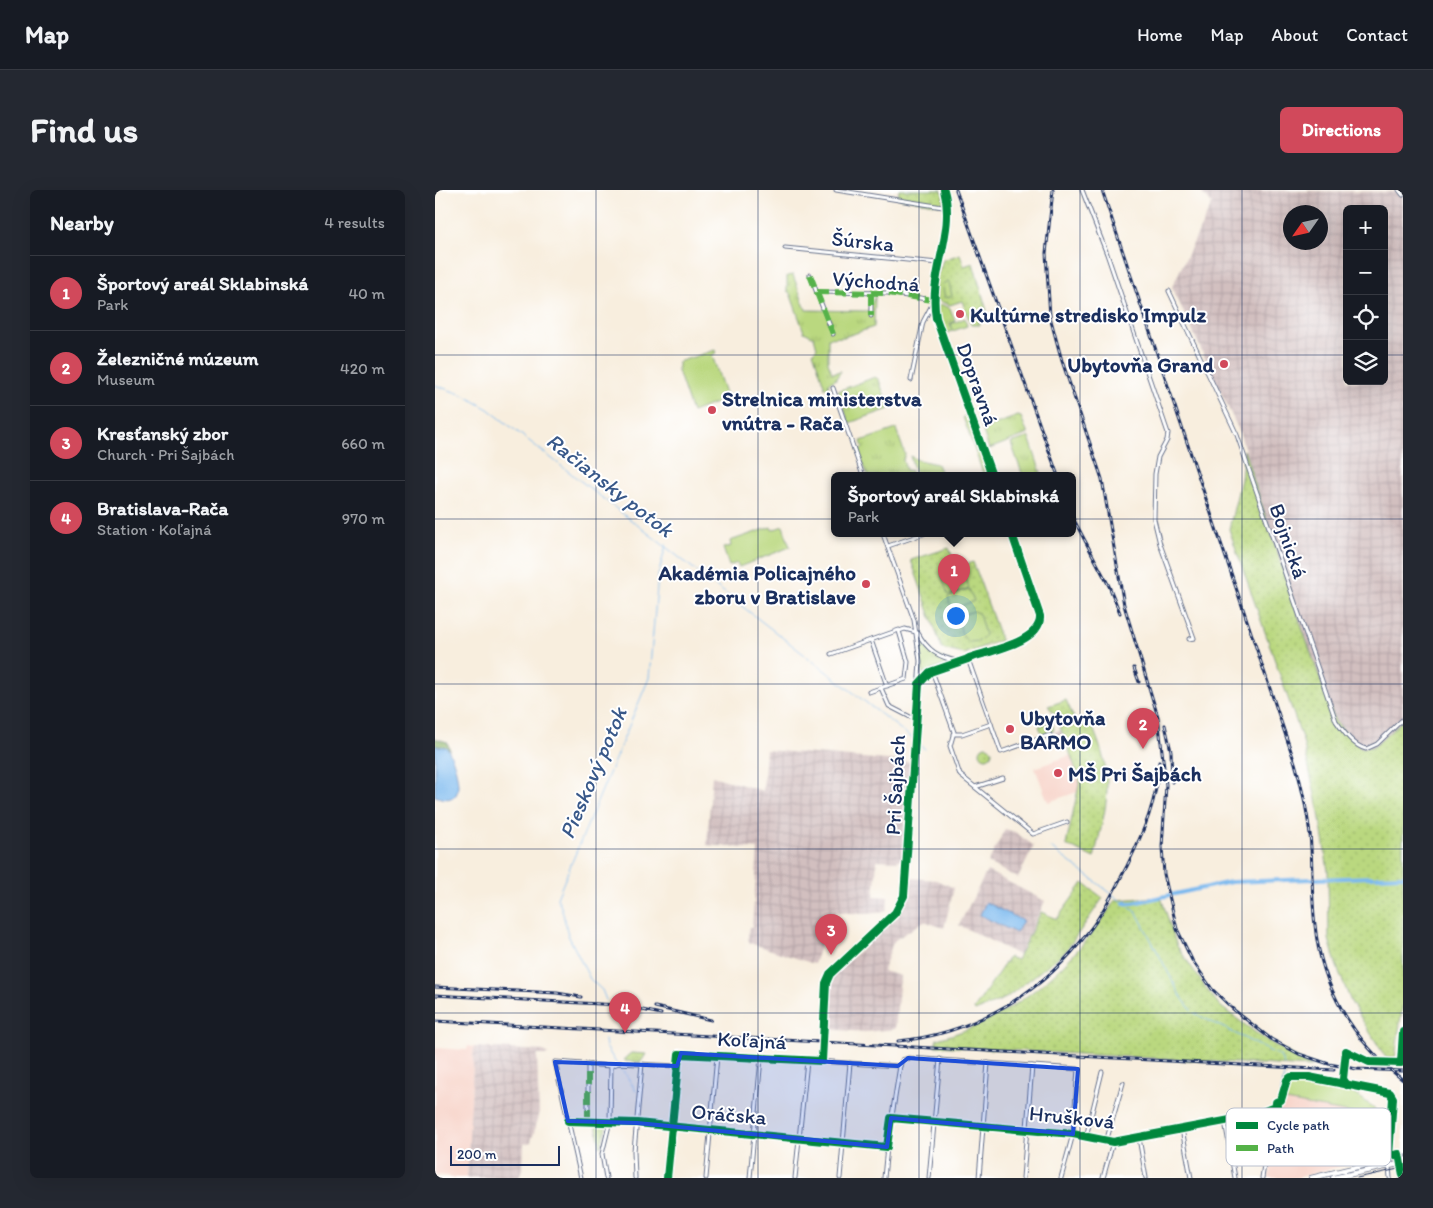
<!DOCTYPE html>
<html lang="en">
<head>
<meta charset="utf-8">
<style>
  body { margin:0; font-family:Itim,sans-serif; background:#242831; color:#f1f3f6 }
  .controls { position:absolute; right:15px; top:15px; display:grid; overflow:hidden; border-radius:8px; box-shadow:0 5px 20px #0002 }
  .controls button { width:45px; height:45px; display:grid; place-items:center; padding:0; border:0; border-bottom:1px solid #363941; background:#171b24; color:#f1f3f6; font:25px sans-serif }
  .compass { position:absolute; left:848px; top:15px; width:45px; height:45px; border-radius:50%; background:#171b24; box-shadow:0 5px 20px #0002; rotate:236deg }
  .scale { position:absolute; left:15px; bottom:12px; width:110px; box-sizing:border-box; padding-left:5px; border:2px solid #1b2f5e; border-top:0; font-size:14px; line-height:18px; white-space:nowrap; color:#1b2f5e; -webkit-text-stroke:4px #fff; paint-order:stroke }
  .you { position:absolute; left:520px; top:425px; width:18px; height:18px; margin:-12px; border:4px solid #fff; border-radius:50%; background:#1a73e8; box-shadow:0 0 0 8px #1a73e833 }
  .badge { display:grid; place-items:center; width:32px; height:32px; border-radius:50%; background:#d1495b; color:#fff; font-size:16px; font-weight:700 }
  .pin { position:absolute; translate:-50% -41px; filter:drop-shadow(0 1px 2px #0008) }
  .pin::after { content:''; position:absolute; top:26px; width:18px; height:15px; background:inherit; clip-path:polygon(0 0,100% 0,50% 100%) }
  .popup { position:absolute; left:396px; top:282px; width:245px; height:65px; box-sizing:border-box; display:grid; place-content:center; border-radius:8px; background:#171b24; filter:drop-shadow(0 1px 4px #0005); font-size:16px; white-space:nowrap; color:#9ea1a6 }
  .popup b { font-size:19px; color:#f1f3f6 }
  .popup::after { content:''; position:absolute; left:50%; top:100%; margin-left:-10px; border:10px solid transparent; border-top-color:#171b24 }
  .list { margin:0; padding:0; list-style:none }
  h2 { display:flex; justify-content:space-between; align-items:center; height:65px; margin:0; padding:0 20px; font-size:21px }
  h2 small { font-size:16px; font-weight:400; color:#9ea1a6 }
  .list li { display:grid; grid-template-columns:32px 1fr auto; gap:15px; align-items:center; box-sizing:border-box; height:75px; padding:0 20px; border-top:1px solid #363941 }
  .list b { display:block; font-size:19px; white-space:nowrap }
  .list p { margin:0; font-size:16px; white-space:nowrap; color:#9ea1a6 }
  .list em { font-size:16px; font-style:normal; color:#9ea1a6 }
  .icon { flex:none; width:28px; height:28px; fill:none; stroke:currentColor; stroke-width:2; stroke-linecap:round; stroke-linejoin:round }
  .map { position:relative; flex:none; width:968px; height:988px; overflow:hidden; border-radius:8px }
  header { display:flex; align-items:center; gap:30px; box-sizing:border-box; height:70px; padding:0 25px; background:#171b24; border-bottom:1px solid #363941 }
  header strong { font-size:24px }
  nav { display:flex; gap:28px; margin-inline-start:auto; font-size:18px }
  .intro { display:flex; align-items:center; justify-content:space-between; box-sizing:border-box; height:120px; padding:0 30px }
  h1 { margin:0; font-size:35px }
  .button { padding:12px 22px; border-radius:8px; background:#d1495b; color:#fff; font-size:18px; font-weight:700 }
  main { display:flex; gap:30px; padding:0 30px }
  aside { flex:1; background:#171b24; border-radius:8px; box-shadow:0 5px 20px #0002 }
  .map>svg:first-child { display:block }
  .built { fill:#f7d1c6 }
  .industrial { fill:url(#industrial-grid); fill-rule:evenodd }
  .grass { fill:url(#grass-tufts); stroke:#6a846e }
  .forest { fill:url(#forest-crowns); stroke:#577466 }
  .park { fill:url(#park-dots); stroke:#6a846e }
  .pitch { fill:#bad87f; stroke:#6a846e }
  .water { fill:#7bb9ee; stroke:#4b74a6 }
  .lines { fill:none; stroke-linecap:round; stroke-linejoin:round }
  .stream { stroke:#7bb9ee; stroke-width:1 }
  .canal { stroke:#7bb9ee; stroke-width:4 }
  .street-casing { stroke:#68728b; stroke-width:5 }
  .secondary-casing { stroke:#68728b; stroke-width:6 }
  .street { stroke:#fff; stroke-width:3 }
  .secondary { stroke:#fff; stroke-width:4.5 }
  .tram { stroke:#1b2f5e; stroke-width:1 }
  .rail-casing { stroke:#1b2f5e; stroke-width:3 }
  .rail { stroke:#fff; stroke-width:1; stroke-dasharray:4; stroke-linecap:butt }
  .quiet { stroke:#55b248; stroke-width:6; stroke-dasharray:12 6; stroke-linecap:butt }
  .cycleway-casing { stroke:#fff; stroke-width:11 }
  .cycleway { stroke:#00873e; stroke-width:8 }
  .marked { fill:#1d4ed8; fill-opacity:0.2; stroke:#1d4ed8; stroke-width:4; stroke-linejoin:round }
  .grid { fill:none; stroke:#1b2f5e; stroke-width:1; stroke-opacity:0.55 }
  .poi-dot { fill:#d1495b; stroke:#fff; stroke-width:2 }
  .labels { text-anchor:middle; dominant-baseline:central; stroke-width:4; stroke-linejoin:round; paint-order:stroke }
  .street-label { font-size:21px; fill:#1b2f5e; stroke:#fff }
  .poi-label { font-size:21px; font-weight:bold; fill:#1b2f5e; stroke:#fff; text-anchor:start }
  .water-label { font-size:22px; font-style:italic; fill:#385889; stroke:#fff }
  .key { fill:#fff; stroke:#bbc1cf; stroke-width:1 }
  .key-label { font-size:14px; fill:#1b2f5e }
</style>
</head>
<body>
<header>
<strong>Map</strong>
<nav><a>Home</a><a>Map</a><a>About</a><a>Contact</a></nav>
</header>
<div class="intro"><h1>Find us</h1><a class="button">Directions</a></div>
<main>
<aside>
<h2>Nearby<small>4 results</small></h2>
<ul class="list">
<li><span class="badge">1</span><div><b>Športový areál Sklabinská</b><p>Park</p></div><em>40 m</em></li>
<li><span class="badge">2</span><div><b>Železničné múzeum</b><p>Museum</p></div><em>420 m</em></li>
<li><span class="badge">3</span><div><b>Kresťanský zbor</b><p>Church · Pri Šajbách</p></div><em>660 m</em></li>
<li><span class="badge">4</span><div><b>Bratislava-Rača</b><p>Station · Koľajná</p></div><em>970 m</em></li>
</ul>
</aside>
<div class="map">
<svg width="968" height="988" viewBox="0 0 968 988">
  <defs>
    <pattern id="industrial-grid" width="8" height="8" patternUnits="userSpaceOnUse" patternTransform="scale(1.25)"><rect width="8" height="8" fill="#d2bfbf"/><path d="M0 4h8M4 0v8" fill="none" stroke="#b4a4a7"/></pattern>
    <pattern id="grass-tufts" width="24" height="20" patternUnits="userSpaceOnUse" patternTransform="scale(1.25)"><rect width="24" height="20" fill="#bad87f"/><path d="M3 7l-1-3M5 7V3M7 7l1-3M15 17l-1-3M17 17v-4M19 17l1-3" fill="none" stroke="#9fba70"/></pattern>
    <pattern id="forest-crowns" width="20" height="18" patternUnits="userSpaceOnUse" patternTransform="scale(1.25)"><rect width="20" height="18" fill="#93b86e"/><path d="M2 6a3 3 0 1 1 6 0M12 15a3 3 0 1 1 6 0" fill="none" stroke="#77965e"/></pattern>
    <pattern id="park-dots" width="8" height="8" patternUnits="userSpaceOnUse" patternTransform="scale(1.25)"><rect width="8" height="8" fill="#bad87f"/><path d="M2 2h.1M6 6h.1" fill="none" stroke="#9fba70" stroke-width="1.8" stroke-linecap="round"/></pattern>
  </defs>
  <rect width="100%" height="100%" fill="#fff"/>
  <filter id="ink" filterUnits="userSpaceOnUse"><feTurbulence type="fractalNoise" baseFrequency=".02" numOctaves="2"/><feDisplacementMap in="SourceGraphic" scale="10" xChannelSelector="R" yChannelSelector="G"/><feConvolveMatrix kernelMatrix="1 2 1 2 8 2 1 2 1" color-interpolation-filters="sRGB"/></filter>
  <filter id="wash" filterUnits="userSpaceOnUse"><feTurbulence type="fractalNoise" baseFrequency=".0096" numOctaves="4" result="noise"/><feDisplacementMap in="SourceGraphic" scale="20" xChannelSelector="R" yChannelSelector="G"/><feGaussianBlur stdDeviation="1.12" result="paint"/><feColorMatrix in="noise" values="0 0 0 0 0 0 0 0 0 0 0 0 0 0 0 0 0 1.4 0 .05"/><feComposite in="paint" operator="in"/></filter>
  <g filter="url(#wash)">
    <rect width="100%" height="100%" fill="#f8eede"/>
    <g class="built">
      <path d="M636,565l9,25 -3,12 -29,10 -13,-34z"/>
      <path d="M33,856l6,1 -7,131h-18v-2l-14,-1v-127l32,2z"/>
      <path d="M849,891l65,10 15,9 24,21 -4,34 -88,23h-27l1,-8 -4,-1 11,-66 4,-2z"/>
    </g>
    <g class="industrial">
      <path d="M764,0l204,2v527l-29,28 -14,1 -25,-27 -34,-96 -62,-194 -67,-144 40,-83zM912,19h37v172h-37zM856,22h30v30h-30z"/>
      <path d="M625,540l7,18 -6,2 -5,-13 -5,2 -1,-5z"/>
      <path d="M331,560l145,12 -6,59 -1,36 -7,4 -20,-1 -3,36 14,1 -1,12 -3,3 -17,2 -31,-2 -9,27 -4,-1 -9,26 -64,-21 -2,-4 1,-12h3l6,-78 -51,-4 5,-69 51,15z"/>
      <path d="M570,639l10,3 19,14 -16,32 -30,-15z"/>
      <path d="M552,681l58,30 -26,54 -60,-30z"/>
      <path d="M476,688l25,2 18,8 -10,40 -20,-7 -29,19 -3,5 -9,26 17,5 -5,53 -30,3 -38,-3 2,-45 6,-11 65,-59z"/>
      <path d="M39,857l70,4 4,4h-11l2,61 -8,26 -7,2 -1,22 -4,12h-52z"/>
    </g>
    <g class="grass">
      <path d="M358,85l13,35 62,1 7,-15 -1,31 -30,10 -16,1v24l4,11 9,-2 -6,9 -7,3 1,4 -4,1 -12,-36 4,-4 -3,-11 -10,-5 -14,-39 -3,-2v-15z"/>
      <path d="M505,114l10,4 5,13 -5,3 3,7 -8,2 -3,-2 -6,-23z"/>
      <path d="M440,187l4,3 10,29 -40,14 -11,-32z"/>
      <path d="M531,225l3,3 21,58h-6l-21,-59z"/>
      <path d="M583,226l3,1 7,17 -39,15 -8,-24 2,-1 2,4z"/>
      <path d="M461,239l9,25 -2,6 3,10 5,1 1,5h-44l-10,-26 5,-2 -2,-7z"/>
      <path d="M594,247l12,36v3h-18l-12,-33z"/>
      <path d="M475,266l8,4 19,4 5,12h-26z"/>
      <path d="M485,450l11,13 21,9 -30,12z"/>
      <path d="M196,863l15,1 -5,8 -16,-1v-3z"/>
    </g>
    <path class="forest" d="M0,548l12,4 3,8 -4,-3 -11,-1z"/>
    <g class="park">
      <path d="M464,0h43l2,11 -4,4 -42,-7z"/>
      <path d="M525,64l4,12 9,-3 14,48 -9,2 2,12h-9l-9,-24 -12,4 -14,-5 1,-24 6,-16z"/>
      <path d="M809,260l57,175 34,96 25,27 14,-1 29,-27v282l-8,56h-9l-35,-56 -15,-38 -7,-25 -1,-68 -9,-58 -16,-72 -74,-212 12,-50z"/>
      <path d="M514,358l8,20 16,-6 28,78 -37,14 -22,-5 -31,-89z"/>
      <path d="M631,510l12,27 12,-6c26,59 18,78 4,137l-28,-13 14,-65 -24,-64 -8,-10z"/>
      <circle cx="551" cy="562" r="6"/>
      <path d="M648,693l20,15 -37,53 -60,47 -31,13 -1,-2 35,-52 8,3 24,-48 16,7z"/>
      <path d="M726,707l16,49 29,42 14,18 40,30 52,31 -377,-21 2,-7c76,-19 137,-74 178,-139z"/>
      <path d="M161,933h11l-6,24h-1z"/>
    </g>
    <g class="pitch">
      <path d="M514,92l3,14 -7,2 -3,-14z"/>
      <path d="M530,128l2,8 -14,5 -2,-7z"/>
      <path d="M280,160l1,3 -4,2 14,41 5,-1 1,2 -40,15 -14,-41v-9z"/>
      <path d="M348,336l7,21 -51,20 -2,-4 -8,3 -6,-18 8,-2 -1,-5 41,-14 1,3z"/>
      <path d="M527,376l7,22 -21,7 -7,-21z"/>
      <path d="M534,399l5,12 -22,8 -4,-12z"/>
      <path d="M539,421l5,3 6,21 -6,6 -10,1c-9,-6 -11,-17 -7,-27z"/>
      <path d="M617,532l2,8 -12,4 -3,-8z"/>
      <path d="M849,891l65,10 15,9 17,15 -9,2 -91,-17z"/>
    </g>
    <g class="water">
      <path d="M0,556l11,1c7,7 17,42 9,49 -6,5 -14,2 -20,0z"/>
      <path d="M551,712l37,19 -7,12 -36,-18z"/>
    </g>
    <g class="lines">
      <g class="stream">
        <path d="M0,195l28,10 25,14 425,330"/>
        <path d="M481,552l9,7"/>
        <path d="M616,658l86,65 43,82 11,15"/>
        <path d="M171,810l-4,-10 -12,-11 -22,-44 -6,-26 -5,-11 92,-220 9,-102 8,-31"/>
        <path d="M759,823l86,43 4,9"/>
        <path d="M170,850l1,7 10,16"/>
        <path d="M183,877l7,6 11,18"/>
        <path d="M845,910l4,-25"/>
      </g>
      <g class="canal">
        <path d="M942,687l26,-1"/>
        <path d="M689,713h9l98,-21 142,-5"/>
      </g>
    </g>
  </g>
  <g filter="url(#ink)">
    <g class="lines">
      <g class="street-casing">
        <g id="street">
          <path d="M401,0l113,18"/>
          <path d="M647,0l25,64 61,179 -1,7 -9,17 -3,17 -1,45 6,25 34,94 -5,1"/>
          <path d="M964,0l4,5"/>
          <path d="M350,58l153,15"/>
          <path d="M375,85l23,59"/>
          <path d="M734,101l68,144 99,286c7,10 17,25 30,28l11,-5 26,-25"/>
          <path d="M382,102l71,1 45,7"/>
          <path d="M436,103v23"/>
          <path d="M498,114l3,14 56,158"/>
          <path d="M476,190l12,-58 10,-19v-14l15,-68 1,-13 -5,-18"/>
          <path d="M398,198l30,88"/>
          <path d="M453,356l35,-12"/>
          <path d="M483,443c9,17 21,25 40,28"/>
          <path d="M436,450l16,46"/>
          <path d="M396,464l68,-24"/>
          <path d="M533,469l33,93 49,-17"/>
          <path d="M497,481l22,61 -4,14 10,29 73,59 34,-12"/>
          <path d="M484,493c18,-30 97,-27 119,-54l2,-13 -28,-82"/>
          <path d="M446,498l8,18 27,14"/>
          <path d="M434,502l37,-13 2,-17 -9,-31 6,-2 11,3"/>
          <path d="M518,544h9l29,-10"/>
          <path d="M540,597l28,-9"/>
          <path d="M387,871l4,-78 4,-9 65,-61 7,-11 3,-12 15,-229 -6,-41 -31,-86"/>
          <path d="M456,928l182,16 40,8 112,-21 30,-6 22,-9"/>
          <path d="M133,931l69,2 250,24"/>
          <path d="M153,931v-56"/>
          <path d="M790,931l10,57"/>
          <path d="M747,939l9,49"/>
          <path d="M823,941l9,-2 2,3 -7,46"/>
          <path d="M651,947l16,-65"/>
          <path d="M704,948l7,40"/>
          <path d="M671,952l17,-59"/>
          <path d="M954,976l1,12"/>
          <path d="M146,988l-26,-116 56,4 8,-3 58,3"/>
          <path d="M171,988l-4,-24 8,-33 1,-55"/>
          <path d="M200,988l-1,-27 8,-87"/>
          <path d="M232,988l13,-125 220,13"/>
          <path d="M271,988l11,-122"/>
          <path d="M315,988l11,-120"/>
          <path d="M360,988l12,-117"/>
          <path d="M405,988l10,-115"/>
          <path d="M449,988l3,-31 13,-81 2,-6 6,-2 170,11 -5,65 -12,44"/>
          <path d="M494,988l11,-119"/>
          <path d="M544,988l9,-115"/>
          <path d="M588,988l9,-112"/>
          <path d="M668,988l10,-36"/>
        </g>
      </g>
      <g class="secondary-casing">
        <g id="secondary">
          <path d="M876,988l92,-22"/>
          <path d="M898,988l70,-15"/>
        </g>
      </g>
      <use href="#street" class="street"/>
      <use href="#secondary" class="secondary"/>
      <path class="tram" d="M922,988l46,-10"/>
      <g class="rail-casing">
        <g id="rail">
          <path d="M521,0l102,286"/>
          <path d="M618,0l-7,63 4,64 12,44 40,118 22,126 34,112 8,68 -4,62 2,27 13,55 15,31 20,29 22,21 37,29 28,15 30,10 28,5 46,2"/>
          <path d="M667,0l193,573c7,24 12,47 15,71 3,30 1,61 5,91 6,62 39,117 88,155"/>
          <path d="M638,328l36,68 11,27"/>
          <path d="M699,478l5,14"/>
          <path d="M730,535l6,26 1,31"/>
          <path d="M0,797l122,6 24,4"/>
          <path d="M0,805l184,10 42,9"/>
          <path d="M220,817l56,13"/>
          <path d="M0,831l899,49"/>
          <path d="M463,851c76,-7 146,-49 191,-110 16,-20 26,-43 38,-65 16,-33 31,-67 32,-104"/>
        </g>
      </g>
      <use href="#rail" class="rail"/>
      <g class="quiet">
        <path d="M375,85l23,59"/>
        <path d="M382,102l71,1 45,7"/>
        <path d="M436,103v23"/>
        <path d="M153,931v-56"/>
      </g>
      <g class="cycleway-casing">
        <g id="cycleway">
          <path d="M509,0c12,43 -16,84 -8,128l56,158"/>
          <path d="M534,468c20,-7 73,-16 71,-42l-28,-82"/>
          <path d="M912,895l-4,-6 3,-28 23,11 32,1 2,-31"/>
          <path d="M841,917v-5l5,-2 6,-20 4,-3h18l81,16 3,5 -4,58 10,-2 4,21"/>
          <path d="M133,931l69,2 250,24 4,-29 182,16 40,8 112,-21 30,-6 22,-9"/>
          <path d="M232,988l12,-124 143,7 4,-78 4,-9 65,-61 9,-17 15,-212 11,-12 38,-13"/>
        </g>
      </g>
      <use href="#cycleway" class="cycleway"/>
    </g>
  </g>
  <path class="marked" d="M246,863l217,13 10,-8 170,11 -5,65 -182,-16 -4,29 -250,-24 -69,-2 -13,-59 122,4z"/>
  <path class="grid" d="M161,0v988M323,0v988M484,0v988M645,0v988M807,0v988M0,165h912M949,165h19M0,329h968M0,494h968M0,659h968M0,823h968"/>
  <g class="poi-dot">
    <circle cx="525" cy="124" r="5"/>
    <circle cx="789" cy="174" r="5"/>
    <circle cx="277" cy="220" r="5"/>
    <circle cx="431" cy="394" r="5"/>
    <circle cx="575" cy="539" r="5"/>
    <circle cx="623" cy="583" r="5"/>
  </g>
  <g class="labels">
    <g class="street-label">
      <text transform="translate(428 51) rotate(6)">Šúrska</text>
      <text transform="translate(441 91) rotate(4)">Východná</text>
      <text transform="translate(543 194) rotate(70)">Dopravná</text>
      <text transform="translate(854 351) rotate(71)">Bojnická</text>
      <text transform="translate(460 595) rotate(-87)">Pri Šajbách</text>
      <text transform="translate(317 850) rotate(3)">Koľajná</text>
      <text transform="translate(294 924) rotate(5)">Oráčska</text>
      <text transform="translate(637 927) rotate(6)">Hrušková</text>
    </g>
    <g class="poi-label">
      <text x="535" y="124">Kultúrne stredisko Impulz</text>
      <text x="779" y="174" text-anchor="end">Ubytovňa Grand</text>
      <text x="287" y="208">Strelnica ministerstva<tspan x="287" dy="24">vnútra - Rača</tspan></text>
      <text x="421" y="382" text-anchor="end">Akadémia Policajného<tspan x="421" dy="24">zboru v Bratislave</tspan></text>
      <text x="585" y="527">Ubytovňa<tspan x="585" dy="24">BARMO</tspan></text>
      <text x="633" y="583">MŠ Pri Šajbách</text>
    </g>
    <g class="water-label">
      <text transform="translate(175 295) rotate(38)">Račiansky potok</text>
      <text transform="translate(158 583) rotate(-67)">Pieskový potok</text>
    </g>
  </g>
  <rect x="791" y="918" width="165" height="58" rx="8" class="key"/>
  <rect x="801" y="932" width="22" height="7" fill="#00873e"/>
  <rect x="801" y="955" width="22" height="6" fill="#55b248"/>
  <g class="key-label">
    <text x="832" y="940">Cycle path</text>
    <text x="832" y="963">Path</text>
  </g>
</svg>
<div class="controls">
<button>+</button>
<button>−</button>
<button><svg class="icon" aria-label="locate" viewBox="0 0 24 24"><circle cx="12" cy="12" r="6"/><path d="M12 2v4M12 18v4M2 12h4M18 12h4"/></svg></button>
<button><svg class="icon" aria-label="layers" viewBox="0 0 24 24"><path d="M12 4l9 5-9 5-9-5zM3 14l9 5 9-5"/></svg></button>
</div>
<svg class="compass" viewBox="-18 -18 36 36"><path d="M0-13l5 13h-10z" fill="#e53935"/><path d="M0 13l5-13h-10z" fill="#9ea1a6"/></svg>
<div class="scale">200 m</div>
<div class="you"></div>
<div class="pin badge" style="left:519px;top:405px">1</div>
<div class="popup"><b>Športový areál Sklabinská</b>Park</div>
<div class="pin badge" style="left:708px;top:559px">2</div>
<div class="pin badge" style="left:396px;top:765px">3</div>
<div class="pin badge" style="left:190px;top:843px">4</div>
</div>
</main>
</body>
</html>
